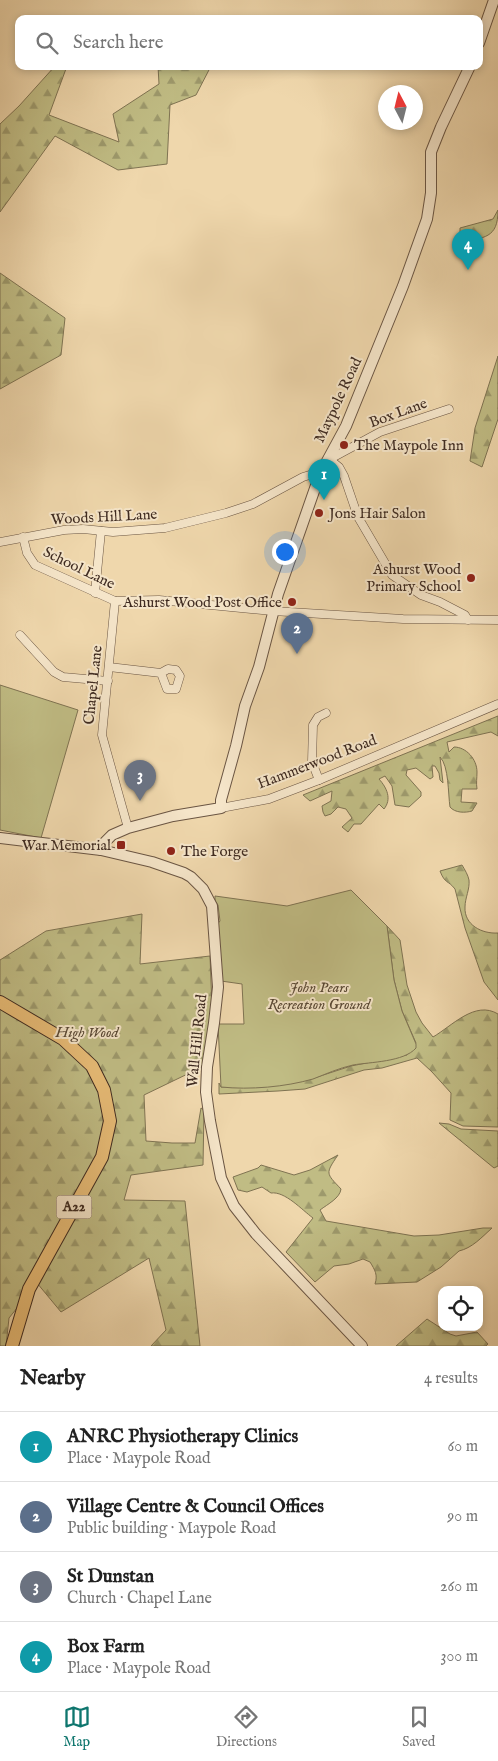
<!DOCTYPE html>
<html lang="en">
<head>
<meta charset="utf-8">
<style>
  body { margin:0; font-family:"IM FELL English",serif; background:#f2f2f2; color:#222 }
  .controls { position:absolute; right:15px; bottom:15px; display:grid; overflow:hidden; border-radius:10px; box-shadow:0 2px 8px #0003 }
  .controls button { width:45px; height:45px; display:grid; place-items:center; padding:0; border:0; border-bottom:1px solid #e0e0e0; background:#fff; color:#222; font:25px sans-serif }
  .compass { position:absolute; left:378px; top:85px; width:45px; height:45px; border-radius:50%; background:#fff; box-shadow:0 2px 8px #0003; rotate:353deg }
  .you { position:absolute; left:284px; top:551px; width:18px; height:18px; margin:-12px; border:4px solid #fff; border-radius:50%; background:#1a73e8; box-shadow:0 0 0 8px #1a73e833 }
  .badge { display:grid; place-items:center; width:32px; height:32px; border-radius:50%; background:#0f766e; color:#fff; font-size:16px; font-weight:700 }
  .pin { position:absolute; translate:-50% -41px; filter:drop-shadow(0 1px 2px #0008) }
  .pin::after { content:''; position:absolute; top:26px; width:18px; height:15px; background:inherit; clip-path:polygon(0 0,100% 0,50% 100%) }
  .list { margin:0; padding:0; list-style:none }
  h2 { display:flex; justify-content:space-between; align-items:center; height:65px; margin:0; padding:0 20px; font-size:21px }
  h2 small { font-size:16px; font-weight:400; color:#767676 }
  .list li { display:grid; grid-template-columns:32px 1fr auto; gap:15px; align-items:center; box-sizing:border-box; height:70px; padding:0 20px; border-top:1px solid #e0e0e0 }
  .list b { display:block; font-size:19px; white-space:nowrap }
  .list p { margin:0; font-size:16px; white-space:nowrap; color:#767676 }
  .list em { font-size:16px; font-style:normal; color:#767676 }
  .icon { flex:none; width:28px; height:28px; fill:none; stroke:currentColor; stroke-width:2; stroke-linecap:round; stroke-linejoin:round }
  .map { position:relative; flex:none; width:498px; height:1346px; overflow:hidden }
  .search { position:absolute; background:#fff; box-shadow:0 2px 8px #0003; left:15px; right:15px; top:15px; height:55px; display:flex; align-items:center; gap:12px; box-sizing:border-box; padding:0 18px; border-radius:10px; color:#767676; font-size:19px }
  .sheet { height:345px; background:#fff }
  nav { display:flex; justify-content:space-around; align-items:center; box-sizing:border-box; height:70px; border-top:1px solid #e0e0e0; background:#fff; font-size:14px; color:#767676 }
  nav a { display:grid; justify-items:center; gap:2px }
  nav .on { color:#0f766e }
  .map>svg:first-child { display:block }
  .forest { fill:url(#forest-firs); stroke:#7f7352 }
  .park { fill:#c0bc84; stroke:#7f7352 }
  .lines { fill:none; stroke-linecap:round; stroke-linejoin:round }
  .minor-casing { stroke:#6a5543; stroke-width:9 }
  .tertiary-casing { stroke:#6a5543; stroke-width:12 }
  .trunk-casing { stroke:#3e2a20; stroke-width:14 }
  .minor { stroke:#f5e5c9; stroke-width:8 }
  .tertiary { stroke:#f5e5c9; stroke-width:10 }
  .trunk { stroke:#e8bc76; stroke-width:12 }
  .poi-dot { fill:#8f2418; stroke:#f5e5c9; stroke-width:2 }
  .labels { text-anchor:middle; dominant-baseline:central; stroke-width:4; stroke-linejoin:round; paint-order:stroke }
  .shield { fill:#f5e5c9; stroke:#756253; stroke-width:1 }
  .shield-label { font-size:14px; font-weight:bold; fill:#3e2a20 }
  .street-label { font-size:15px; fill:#3e2a20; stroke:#f5e5c9 }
  .poi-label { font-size:15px; fill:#3e2a20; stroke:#f5e5c9; text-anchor:start }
  .park-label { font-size:15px; font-style:italic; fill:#584734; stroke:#f5e5c9 }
</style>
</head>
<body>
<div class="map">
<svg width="498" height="1346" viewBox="0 0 498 1346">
  <defs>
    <pattern id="forest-firs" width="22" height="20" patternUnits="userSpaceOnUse" patternTransform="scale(1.25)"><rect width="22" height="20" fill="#c0bc84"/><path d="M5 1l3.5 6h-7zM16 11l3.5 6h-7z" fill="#9d996c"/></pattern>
  </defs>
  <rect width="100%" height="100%" fill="#efd7ac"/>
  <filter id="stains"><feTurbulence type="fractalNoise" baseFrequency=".004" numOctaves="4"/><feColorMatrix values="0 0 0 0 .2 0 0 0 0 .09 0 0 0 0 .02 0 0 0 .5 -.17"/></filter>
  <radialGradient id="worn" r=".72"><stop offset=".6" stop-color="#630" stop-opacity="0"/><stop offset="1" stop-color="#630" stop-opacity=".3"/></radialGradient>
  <g class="forest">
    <path d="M55,66h12l-18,49 70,27 -6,-28 46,-30 -1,-18h53l-15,29 -26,10 -3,59 -49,6 -63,-34 -55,76v-88l19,-18z"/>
    <path d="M498,210c0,29 -14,27 -38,33v-15l33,-9z"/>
    <path d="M0,273l65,45 -4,37 -61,34z"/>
    <path d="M498,356v63l-16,48 -12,-6 5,-33z"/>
    <path d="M498,716v20l-7,-4 -44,10 2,10 5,-5c12,0 23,12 23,25 0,6 -1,11 0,17h-15l-1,13 16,1 -5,8c-7,2 -17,2 -22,-4 -2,-13 -1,-41 -10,-50l3,26 -3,-3 -1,-7 -4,-7h-3l1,11 -3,2 -14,-11 -9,2 -1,5 15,17v4l-12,11 -14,-2 -3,-19 -7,-10 -6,3c8,9 13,20 5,30l-5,-5 -18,20h-7l-6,8 -6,-5 10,-9 -6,-9 -8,-2 -7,7 -6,2 -2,-4 -1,-6 9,-5 1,-10 -22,10 -7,-6z"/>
    <path d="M462,865c3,5 6,10 7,15 1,9 -4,18 -4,27 -1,18 17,27 33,26v67l-14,-18 -19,-54 -10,-39c-7,-9 -10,-5 -15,-18z"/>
    <path d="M142,914l-2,50 70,-8 2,51 -10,60 -58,28 2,46 26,2h23l6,-35 3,2 -1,55 -72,10 -7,25 61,1 15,145h-49l15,-16 -17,-72 -88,54 -24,-29 -28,35 -3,28h-6v-386l46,-29z"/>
    <path d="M387,926l13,14 7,45 9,27 6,11 11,14c19,-11 42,-37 65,-23v113l-35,-1 -13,-6 1,-27 -19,-21 -15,-14 -35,10 -18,2 -59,19 -27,2 -59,3v-11l2,4h41l49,-8 40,-13 56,-11 9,-12 -14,-32 -8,-31z"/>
    <path d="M439,1123l10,1 12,5 37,2v35l-4,2z"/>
    <path d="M338,1155c-13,19 -12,18 3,34 -1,9 -13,15 -21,21l6,11 88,15 25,-1 44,-7h9c-11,10 -20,20 -33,23l-18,16 -24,15 -42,2c3,-9 0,-14 -5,-22l-7,-3 -14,5 -15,2 -19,16 -29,-30 27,-34c-11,-8 -28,-27 -42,-25l-9,-6 -15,5 -9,-2 -5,-13 25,-9 3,-3 33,10 16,-5z"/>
    <path d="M427,1319l23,15 6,2 21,-4 11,12 -2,2h-90z"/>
  </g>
  <g class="park">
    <path d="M0,685l78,25 -37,128 -41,-8z"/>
    <path d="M351,890l36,36 7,54 8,31 14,33v4c-12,14 -46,14 -63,17 -14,3 -27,9 -40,14 -28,8 -63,11 -92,8l-3,-63h26l-2,-40 -21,-3 -5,-55 4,-5 -2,-16 -3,-4v-5l72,10z"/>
  </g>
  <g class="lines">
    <g class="minor-casing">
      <g id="minor">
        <path d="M328,458l11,9 5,9 14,41 34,58 29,20 19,7 25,13 3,5"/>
        <path d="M330,459l50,-27 69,-23"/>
        <path d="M23,537l4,16 8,12 80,36 44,-1 114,11 130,8 95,1"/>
        <path d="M0,542l64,-12 19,-1 30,3 52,-4 61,-15 27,-9 50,-27 13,-4 4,1"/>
        <path d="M95,593l6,-62"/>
        <path d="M115,601l-13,134 26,93"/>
        <path d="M20,635l34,37 9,5 45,4"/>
        <path d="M109,667l52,6 7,-4 8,1 4,6 -4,13h-9l-6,-16"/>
        <path d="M319,780l-7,-18 1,-37 5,-8 8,-4"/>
        <path d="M221,808l48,-9 50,-19 179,-76"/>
      </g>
    </g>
    <g class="tertiary-casing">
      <g id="tertiary">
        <path d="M479,43l15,-43"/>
        <path d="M0,838l101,12 51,12 32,11 7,4 12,12 9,17 6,81 -4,36 -7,44 -1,25 4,29 11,57 13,28 22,28 106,112"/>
        <path d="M101,850l2,-6 9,-9 16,-7 45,-12 48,-8v-8l15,-54 9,-40 14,-39 19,-73 42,-120 26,-48 57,-140 24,-67 4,-26v-41l10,-25 29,-61"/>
      </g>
    </g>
    <g class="trunk-casing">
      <path id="trunk" d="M0,1002l63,37 29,27 12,24 6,31 -8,36 -73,132 -17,57"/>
    </g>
    <use href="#minor" class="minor"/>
    <use href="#tertiary" class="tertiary"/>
    <use href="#trunk" class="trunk"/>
  </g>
  <g class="poi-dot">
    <circle cx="344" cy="445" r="5"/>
    <circle cx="319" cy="513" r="5"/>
    <circle cx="471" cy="578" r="5"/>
    <circle cx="292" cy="602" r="5"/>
    <rect x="116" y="840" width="10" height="10" rx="2.5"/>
    <circle cx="171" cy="851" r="5"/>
  </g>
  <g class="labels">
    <rect class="shield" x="56.5" y="1195.5" width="35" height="23" rx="4"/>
    <g class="shield-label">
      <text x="74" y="1207">A22</text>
    </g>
    <g class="street-label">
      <text transform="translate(338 400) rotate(-65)">Maypole Road</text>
      <text transform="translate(398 413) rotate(-20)">Box Lane</text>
      <text transform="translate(104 517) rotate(-3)">Woods Hill Lane</text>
      <text transform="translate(79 568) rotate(26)">School Lane</text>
      <text transform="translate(93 685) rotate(-84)">Chapel Lane</text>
      <text transform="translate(317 762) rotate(-21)">Hammerwood Road</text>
      <text transform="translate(197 1041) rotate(-84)">Wall Hill Road</text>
    </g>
    <g class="poi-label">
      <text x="354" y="445">The Maypole Inn</text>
      <text x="329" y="513">Jons Hair Salon</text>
      <text x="461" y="569" text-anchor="end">Ashurst Wood<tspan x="461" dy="17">Primary School</tspan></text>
      <text x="282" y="602" text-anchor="end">Ashurst Wood Post Office</text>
      <text x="111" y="845" text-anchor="end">War Memorial</text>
      <text x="181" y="851">The Forge</text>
    </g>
    <g class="park-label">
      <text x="319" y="987">John Pears<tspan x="319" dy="17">Recreation Ground</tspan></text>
      <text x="87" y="1032">High Wood</text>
    </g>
  </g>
  <rect width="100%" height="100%" filter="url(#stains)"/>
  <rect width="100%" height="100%" fill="url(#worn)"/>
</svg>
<div class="controls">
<button><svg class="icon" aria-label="locate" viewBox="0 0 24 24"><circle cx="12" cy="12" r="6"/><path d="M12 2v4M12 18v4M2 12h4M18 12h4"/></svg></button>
</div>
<svg class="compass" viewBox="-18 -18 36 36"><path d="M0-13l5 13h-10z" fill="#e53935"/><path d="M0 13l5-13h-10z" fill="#767676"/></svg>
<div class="you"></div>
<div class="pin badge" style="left:324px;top:500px;background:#0f9aa8">1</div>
<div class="pin badge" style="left:297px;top:654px;background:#5c6f8a">2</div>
<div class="pin badge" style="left:140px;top:801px;background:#6b7280">3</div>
<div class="pin badge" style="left:468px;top:270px;background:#0f9aa8">4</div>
<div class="search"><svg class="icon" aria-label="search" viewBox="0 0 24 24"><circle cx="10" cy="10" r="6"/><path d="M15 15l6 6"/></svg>Search here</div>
</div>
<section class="sheet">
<h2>Nearby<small>4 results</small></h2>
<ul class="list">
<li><span class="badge" style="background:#0f9aa8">1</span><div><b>ANRC Physiotherapy Clinics</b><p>Place · Maypole Road</p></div><em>60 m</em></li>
<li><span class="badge" style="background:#5c6f8a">2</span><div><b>Village Centre &amp; Council Offices</b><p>Public building · Maypole Road</p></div><em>90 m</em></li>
<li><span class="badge" style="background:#6b7280">3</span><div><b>St Dunstan</b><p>Church · Chapel Lane</p></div><em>260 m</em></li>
<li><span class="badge" style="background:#0f9aa8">4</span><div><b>Box Farm</b><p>Place · Maypole Road</p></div><em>300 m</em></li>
</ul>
</section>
<nav>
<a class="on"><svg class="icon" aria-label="map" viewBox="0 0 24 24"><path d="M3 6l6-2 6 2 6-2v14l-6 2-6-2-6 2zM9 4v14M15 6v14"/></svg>Map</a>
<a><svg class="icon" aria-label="directions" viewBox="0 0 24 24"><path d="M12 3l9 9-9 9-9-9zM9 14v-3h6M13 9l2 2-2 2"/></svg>Directions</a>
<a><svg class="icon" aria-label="saved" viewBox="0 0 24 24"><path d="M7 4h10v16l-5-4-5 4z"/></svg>Saved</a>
</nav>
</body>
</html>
